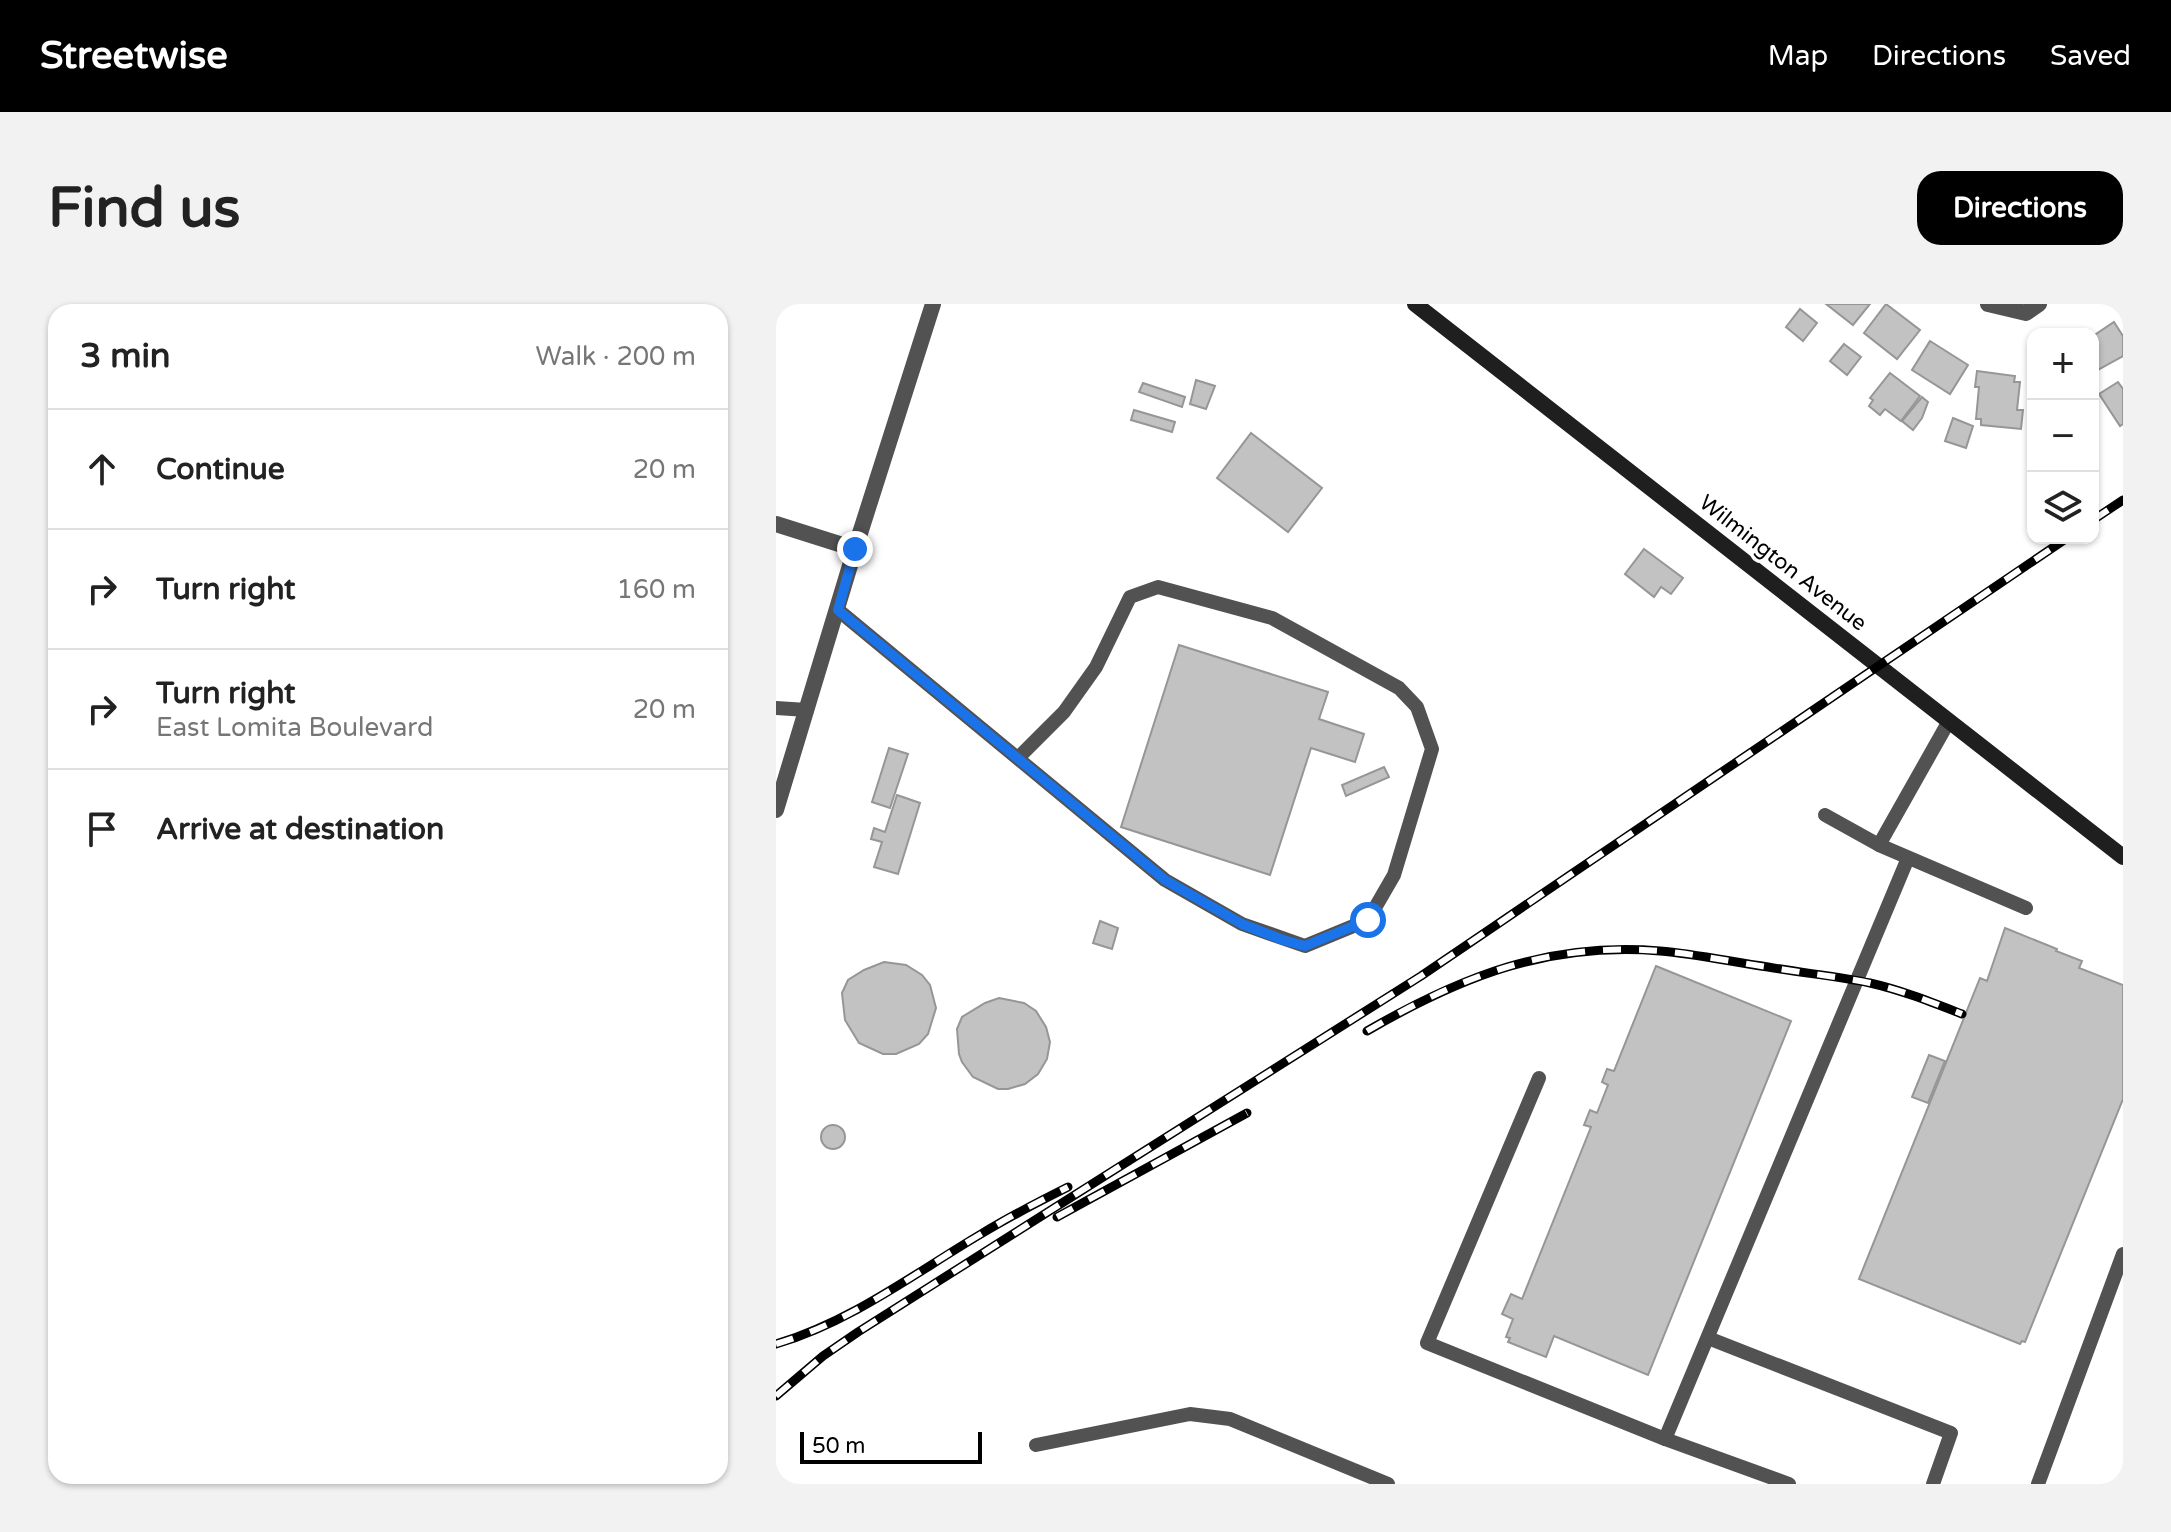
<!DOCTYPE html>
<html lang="en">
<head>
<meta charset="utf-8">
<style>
  body { margin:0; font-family:"Varela Round",sans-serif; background:#f2f2f2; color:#222 }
  .controls { position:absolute; right:24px; top:24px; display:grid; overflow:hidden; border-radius:16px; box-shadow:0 2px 6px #0004 }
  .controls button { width:72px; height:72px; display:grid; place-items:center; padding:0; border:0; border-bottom:2px solid #e0e0e0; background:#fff; color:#222; font:40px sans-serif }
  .scale { position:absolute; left:24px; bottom:20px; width:182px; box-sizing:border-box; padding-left:8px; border:4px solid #000; border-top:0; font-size:22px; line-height:28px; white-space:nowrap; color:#000; -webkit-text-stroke:6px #fff; paint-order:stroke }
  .stop { position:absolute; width:24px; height:24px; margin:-18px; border:6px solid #1a73e8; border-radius:50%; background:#fff }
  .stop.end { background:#1a73e8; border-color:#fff; box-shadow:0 2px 8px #0008 }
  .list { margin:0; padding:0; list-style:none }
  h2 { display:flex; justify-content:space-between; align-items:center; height:104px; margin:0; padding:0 32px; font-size:34px }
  h2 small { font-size:26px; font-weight:400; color:#767676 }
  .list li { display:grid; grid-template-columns:52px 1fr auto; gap:24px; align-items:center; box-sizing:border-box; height:120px; padding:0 32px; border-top:2px solid #e0e0e0 }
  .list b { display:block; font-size:30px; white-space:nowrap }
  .list p { margin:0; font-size:26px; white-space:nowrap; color:#767676 }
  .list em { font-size:26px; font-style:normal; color:#767676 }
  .icon { flex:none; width:44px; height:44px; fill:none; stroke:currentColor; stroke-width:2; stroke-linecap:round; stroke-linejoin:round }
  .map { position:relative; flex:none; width:1347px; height:1180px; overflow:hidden; border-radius:24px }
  header { display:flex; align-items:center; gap:48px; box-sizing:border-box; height:112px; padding:0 40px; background:#000; color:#fff }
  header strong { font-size:38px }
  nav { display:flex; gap:44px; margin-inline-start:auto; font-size:28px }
  .intro { display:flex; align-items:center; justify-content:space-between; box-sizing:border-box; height:192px; padding:0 48px }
  h1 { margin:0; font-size:56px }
  .button { padding:20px 36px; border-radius:24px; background:#000; color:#fff; font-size:28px; font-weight:700 }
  main { display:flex; gap:48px; padding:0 48px }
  aside { flex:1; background:#fff; border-radius:24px; box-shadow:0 2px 6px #0004 }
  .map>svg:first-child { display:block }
  .building { fill:#c2c2c2; stroke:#969696; stroke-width:2 }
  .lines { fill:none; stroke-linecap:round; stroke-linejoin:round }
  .service { stroke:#525252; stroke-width:14 }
  .minor { stroke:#525252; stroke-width:16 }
  .tertiary { stroke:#525252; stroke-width:16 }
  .secondary { stroke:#1f1f1f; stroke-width:16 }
  .rail-casing { stroke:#000; stroke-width:9 }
  .rail { stroke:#fff; stroke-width:6; stroke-dasharray:18; stroke-linecap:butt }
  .route { stroke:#1a73e8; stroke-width:10 }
  .labels { text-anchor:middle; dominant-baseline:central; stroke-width:7; stroke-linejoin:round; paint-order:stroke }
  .street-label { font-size:22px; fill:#000; stroke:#fff }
</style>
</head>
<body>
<header>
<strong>Streetwise</strong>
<nav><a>Map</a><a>Directions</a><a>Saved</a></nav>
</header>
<div class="intro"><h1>Find us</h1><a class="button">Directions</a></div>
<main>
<aside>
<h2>3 min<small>Walk · 200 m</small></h2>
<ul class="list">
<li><svg class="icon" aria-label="ahead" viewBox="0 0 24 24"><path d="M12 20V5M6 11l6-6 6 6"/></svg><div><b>Continue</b></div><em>20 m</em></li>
<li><svg class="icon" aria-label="right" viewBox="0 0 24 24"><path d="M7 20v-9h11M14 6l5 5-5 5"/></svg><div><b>Turn right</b></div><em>160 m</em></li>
<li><svg class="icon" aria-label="right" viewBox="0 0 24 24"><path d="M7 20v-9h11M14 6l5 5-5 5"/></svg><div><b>Turn right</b><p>East Lomita Boulevard</p></div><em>20 m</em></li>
<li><svg class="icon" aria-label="arrive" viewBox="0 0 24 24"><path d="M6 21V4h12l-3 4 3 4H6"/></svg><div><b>Arrive at destination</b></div></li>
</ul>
</aside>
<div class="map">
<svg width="1347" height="1180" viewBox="0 0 1347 1180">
  <rect width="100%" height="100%" fill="#fff"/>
  <g class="building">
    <path d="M1050,0h44l-17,21z"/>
    <path d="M1110,0l34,26 -23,29 -33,-26z"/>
    <path d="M1024,5l17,14 -14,18 -17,-14z"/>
    <path d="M1338,18l9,14v20l-27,15 -3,-5v-30z"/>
    <path d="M1154,37l38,24 -18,29 -38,-24z"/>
    <path d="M1068,40l17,13 -14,18 -17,-14z"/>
    <path d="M1201,67l38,5 -1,6h6l-3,28h6l-2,19 -40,-4v-6h-5l3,-32h-4z"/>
    <path d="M1114,69l30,23 -19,25 -16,-12 -5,6 -11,-9 4,-6 -3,-2z"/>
    <path d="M420,76l19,6 -9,23 -16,-5z"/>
    <path d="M1342,78l5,7v35l-3,2 -21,-32z"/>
    <path d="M367,79l42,14 -3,10 -43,-15z"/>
    <path d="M1146,93l6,5 -6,16 -9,12 -11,-9z"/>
    <path d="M358,106l41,12 -3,10 -41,-12z"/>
    <path d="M1177,114l20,8 -7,22 -21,-7z"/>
    <path d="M475,129l71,55 -34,44 -71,-54z"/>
    <path d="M868,245l39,29 -12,16 -10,-7 -7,10 -29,-23z"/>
    <path d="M403,341l149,47 -9,27 45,15 -9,28 -44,-14 -41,127 -149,-48z"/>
    <path d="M113,444l19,6 -18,54 -18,-6z"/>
    <path d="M608,463l5,10 -43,19 -4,-11z"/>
    <path d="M121,491l23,8 -22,71 -24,-7 8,-25 -11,-3 3,-11 11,4z"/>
    <path d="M324,617l18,7 -6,21 -19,-6z"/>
    <path d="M1229,624l52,21 -1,2 26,10 -3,7 44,17v114l-98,243 -3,-1 -2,3 -161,-65 121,-301 7,3z"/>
    <path d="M108,658l22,3 16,10 8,10 6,23 -8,26 -9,10 -23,10h-13l-24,-11 -14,-23 -3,-27 6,-13 16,-10z"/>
    <path d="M880,662l135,55 -143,354 -94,-39 -8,21 -38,-15 2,-4 -4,-1 7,-18 -11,-5 9,-20 11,5 69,-172 -7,-2 6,-15 7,3 11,-28 -6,-3 5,-13 7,2z"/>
    <path d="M223,694l25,5 12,8 10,16 4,15 -3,17 -9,15 -13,10 -17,5h-10l-25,-12 -11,-15 -3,-8 -2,-25 5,-12 23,-14z"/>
    <path d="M1153,751l16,6 -17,42 -16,-6z"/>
    <circle cx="57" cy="833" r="12"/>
  </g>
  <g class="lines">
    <g class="service">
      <path d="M62,306l327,270 77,44 63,22 63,-26 26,-45 38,-126 -15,-42 -18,-19 -127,-70 -114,-31 -28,10 -34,70 -32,45 -46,46"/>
      <path d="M0,404l31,2"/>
      <path d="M1173,417l-70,124 147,63"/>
      <path d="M1049,511l54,30"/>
      <path d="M763,774l-112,265 238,96 243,-581"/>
      <path d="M932,1034l243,95 -18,51"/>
      <path d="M889,1135l124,45"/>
      <path d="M260,1141l154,-31 40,5 158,65"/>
      <path d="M1262,1180l85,-230"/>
    </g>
    <g class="minor">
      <path d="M1212,0l38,9 13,-9"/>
      <path d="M0,506l79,-261"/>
    </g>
    <path class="tertiary" d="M0,220l79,25 78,-245"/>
    <path class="secondary" d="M639,0l708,553"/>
    <g class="rail-casing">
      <g id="rail">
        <path d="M1317,216l30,-20"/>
        <path d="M591,727c95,-55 181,-89 293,-80 36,3 72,11 108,16 34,6 68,9 102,16 31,7 61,19 92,31"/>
        <path d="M281,913l190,-104"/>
        <path d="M0,1040c75,-22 139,-71 205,-110 28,-17 57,-32 87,-47"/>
        <path d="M0,1092l47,-40 35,-24 563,-356 646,-438"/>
      </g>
    </g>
    <use href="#rail" class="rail"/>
  </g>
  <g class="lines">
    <path class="route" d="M79,245l-17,61 327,270 77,44 41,16 22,6 63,-26"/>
  </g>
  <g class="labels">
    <g class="street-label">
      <text transform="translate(1007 259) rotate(38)">Wilmington Avenue</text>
    </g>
  </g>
</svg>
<div class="controls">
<button>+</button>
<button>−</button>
<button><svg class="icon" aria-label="layers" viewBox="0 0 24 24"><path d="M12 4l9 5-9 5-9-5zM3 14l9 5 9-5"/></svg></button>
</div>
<div class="scale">50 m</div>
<div class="stop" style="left:592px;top:616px"></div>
<div class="stop end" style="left:79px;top:245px"></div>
</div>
</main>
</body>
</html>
